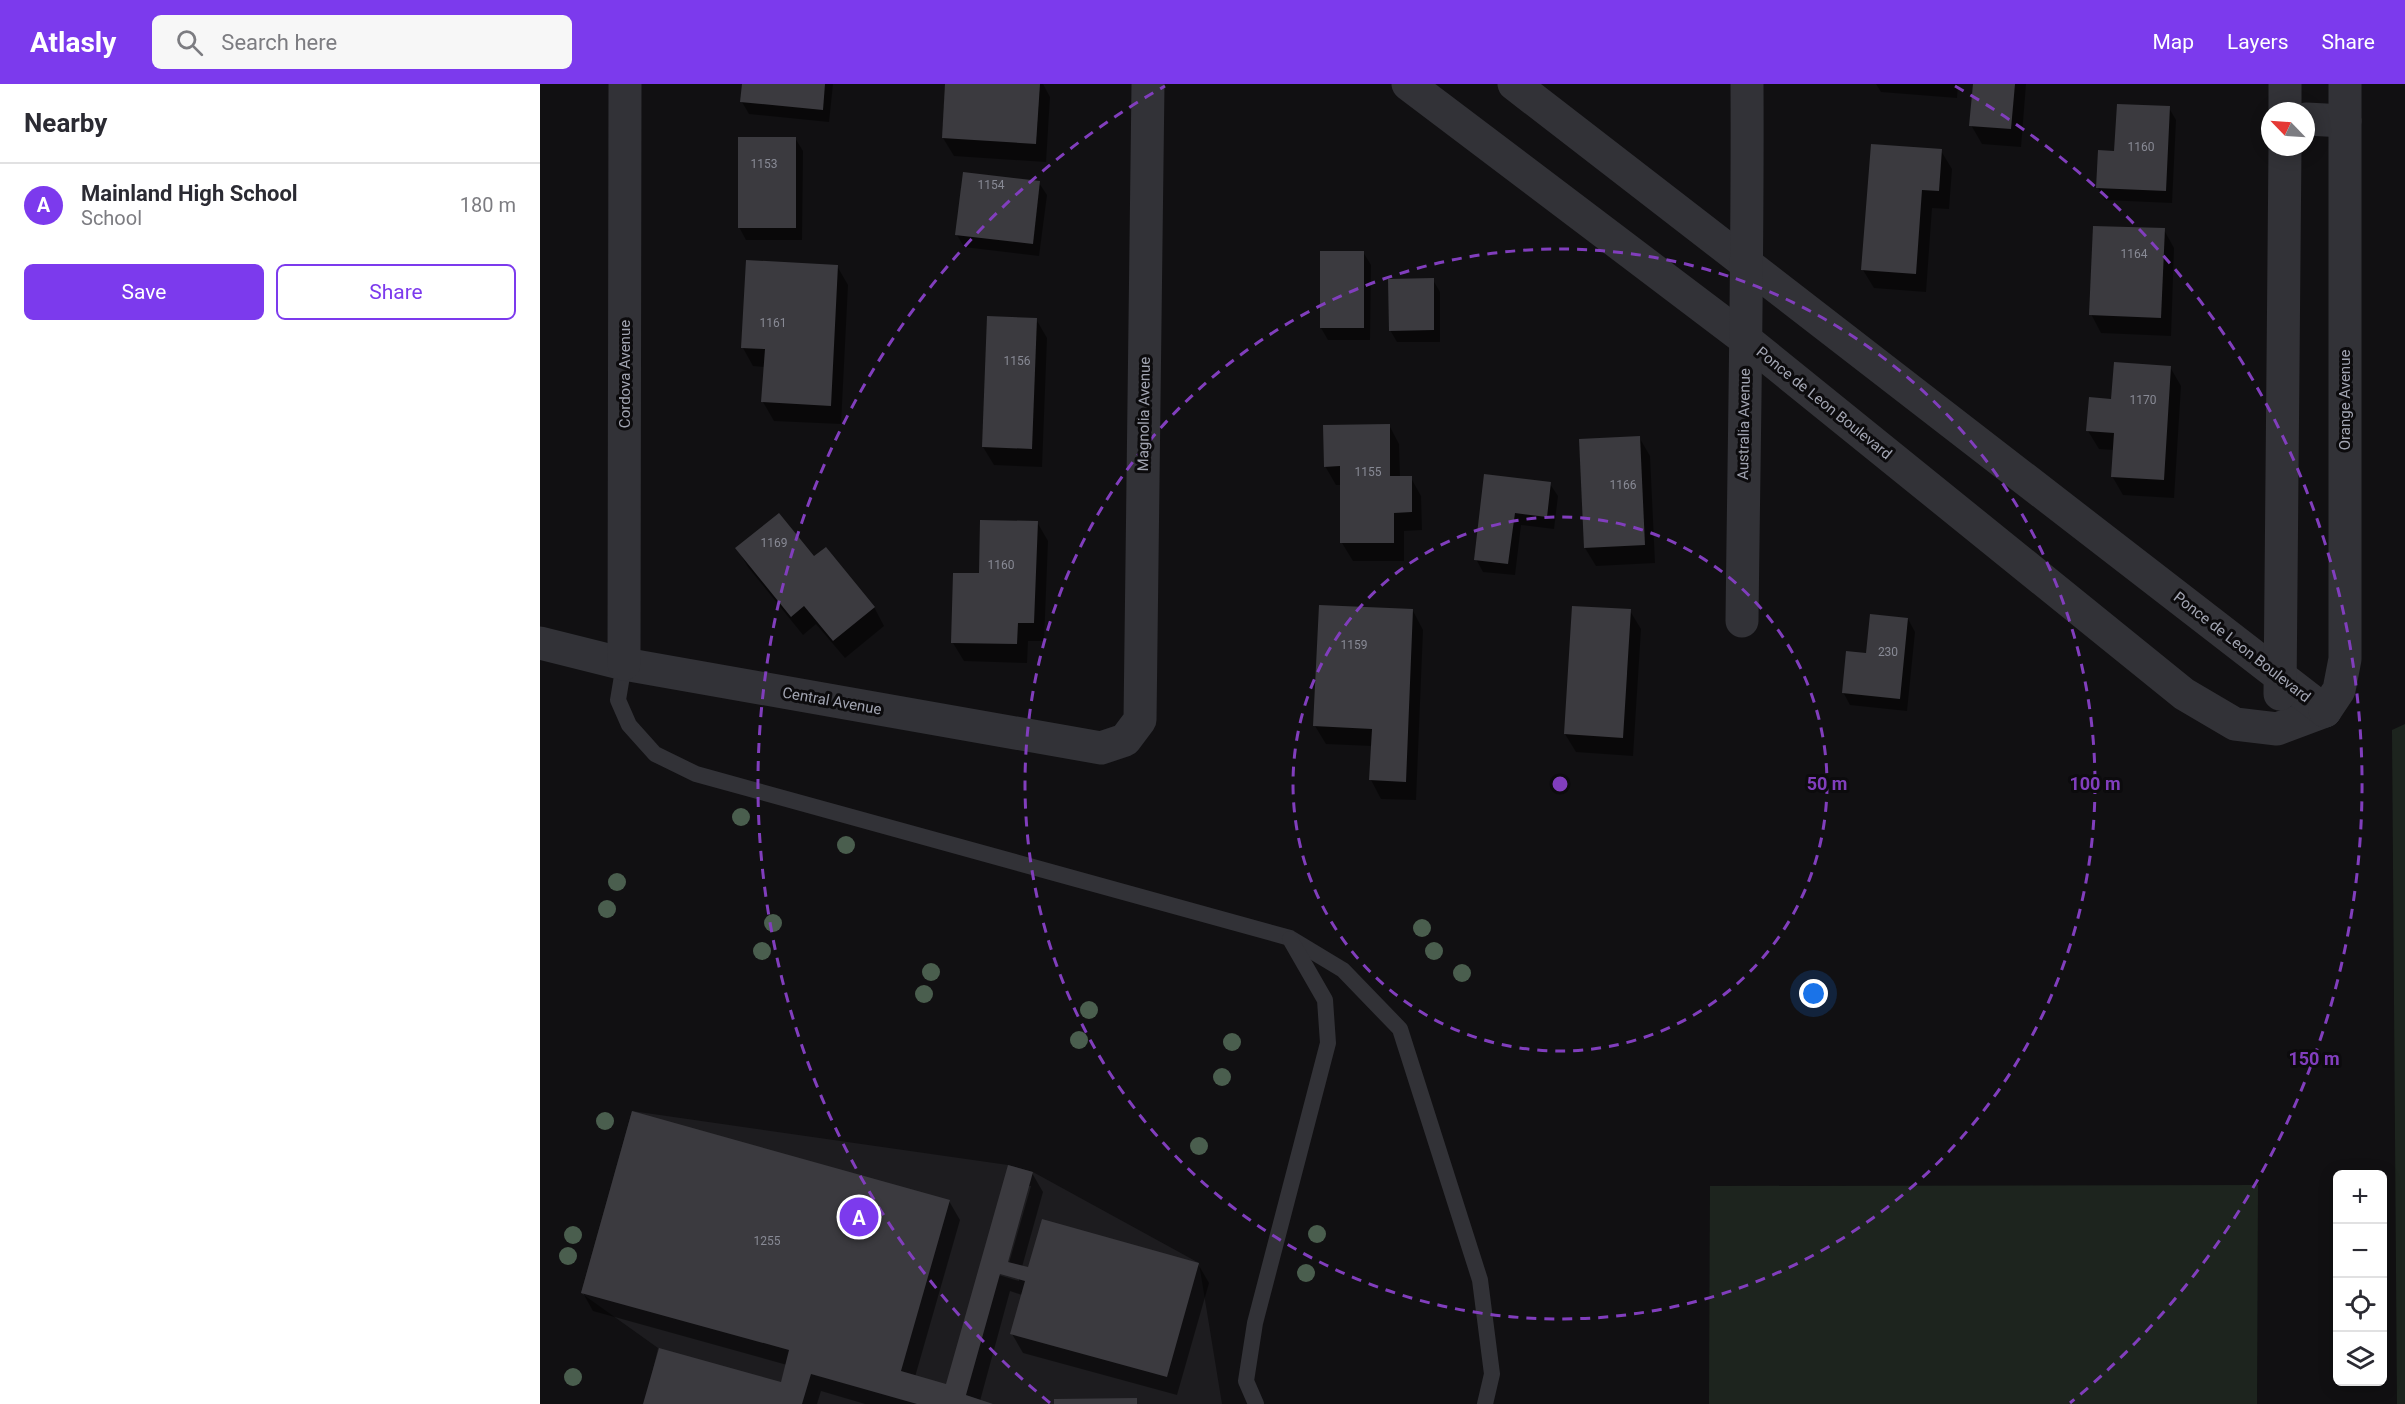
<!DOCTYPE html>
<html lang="en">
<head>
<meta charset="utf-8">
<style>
  body { margin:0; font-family:Roboto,sans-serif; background:#f7f7f7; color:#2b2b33 }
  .controls { position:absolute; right:18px; bottom:18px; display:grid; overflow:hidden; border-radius:9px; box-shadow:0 3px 15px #0003 }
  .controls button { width:54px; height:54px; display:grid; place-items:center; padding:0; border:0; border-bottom:2px solid #e1e1e2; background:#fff; color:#2b2b33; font:30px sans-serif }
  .compass { position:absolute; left:1721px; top:18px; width:54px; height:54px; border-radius:50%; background:#fff; box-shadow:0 3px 15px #0003; rotate:295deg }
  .you { position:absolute; left:1274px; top:910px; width:21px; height:21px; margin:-15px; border:4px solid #fff; border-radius:50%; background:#1a73e8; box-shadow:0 0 0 9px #1a73e833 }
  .badge { display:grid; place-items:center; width:39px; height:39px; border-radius:50%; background:#7c3aed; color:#fff; font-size:20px; font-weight:700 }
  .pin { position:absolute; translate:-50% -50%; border:3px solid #fff; box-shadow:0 2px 6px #0006 }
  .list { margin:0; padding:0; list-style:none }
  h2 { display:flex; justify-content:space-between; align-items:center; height:78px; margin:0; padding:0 24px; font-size:26px }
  h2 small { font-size:20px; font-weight:400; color:#7c7c81 }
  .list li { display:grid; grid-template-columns:39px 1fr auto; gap:18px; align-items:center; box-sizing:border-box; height:84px; padding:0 24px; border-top:2px solid #e1e1e2 }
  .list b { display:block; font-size:22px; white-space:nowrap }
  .list p { margin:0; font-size:20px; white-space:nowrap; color:#7c7c81 }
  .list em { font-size:20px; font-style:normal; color:#7c7c81 }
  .actions { display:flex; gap:12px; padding:18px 24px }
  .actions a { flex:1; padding:14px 0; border:2px solid #7c3aed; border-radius:9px; text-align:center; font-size:21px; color:#7c3aed }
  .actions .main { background:#7c3aed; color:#fff }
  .icon { flex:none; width:33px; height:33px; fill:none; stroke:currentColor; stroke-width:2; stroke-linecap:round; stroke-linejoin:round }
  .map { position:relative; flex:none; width:1865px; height:1320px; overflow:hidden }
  header { display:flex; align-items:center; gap:36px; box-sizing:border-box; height:84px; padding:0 30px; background:#7c3aed; color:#fff }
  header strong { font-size:28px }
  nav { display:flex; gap:33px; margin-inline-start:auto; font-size:21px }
  .search { width:420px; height:54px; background:#f7f7f7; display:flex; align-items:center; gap:15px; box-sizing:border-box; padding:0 21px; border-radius:9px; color:#7c7c81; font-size:22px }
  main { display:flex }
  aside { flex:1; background:#fff }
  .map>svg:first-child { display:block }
  .built { fill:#1d1c1f }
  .green { fill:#1d241e }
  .shadow { fill:#0007; fill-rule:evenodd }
  .building { fill:#3b3a3f }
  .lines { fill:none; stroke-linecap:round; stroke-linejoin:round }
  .service { stroke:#323237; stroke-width:16 }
  .minor { stroke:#323237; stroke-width:33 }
  .tree { fill:#4a5e4e }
  .ring { fill:none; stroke:#813ebd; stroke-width:3; stroke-dasharray:10 8 }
  .labels { text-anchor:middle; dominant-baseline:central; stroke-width:6; stroke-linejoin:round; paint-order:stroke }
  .number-label { font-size:12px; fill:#888a95 }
  .street-label { font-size:15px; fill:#a2a5b2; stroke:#0c0b0d }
  .centre { fill:#813ebd; stroke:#0c0b0d; stroke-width:3 }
  .ring-label { font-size:18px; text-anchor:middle; font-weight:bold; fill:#813ebd; stroke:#0c0b0d; stroke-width:6; stroke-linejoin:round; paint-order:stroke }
</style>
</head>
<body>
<header>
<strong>Atlasly</strong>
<div class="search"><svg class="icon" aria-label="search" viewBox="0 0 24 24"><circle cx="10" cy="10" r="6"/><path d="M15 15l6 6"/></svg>Search here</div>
<nav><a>Map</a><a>Layers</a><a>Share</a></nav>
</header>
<main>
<aside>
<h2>Nearby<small></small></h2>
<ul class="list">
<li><span class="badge">A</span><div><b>Mainland High School</b><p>School</p></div><em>180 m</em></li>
</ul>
<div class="actions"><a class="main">Save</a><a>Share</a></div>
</aside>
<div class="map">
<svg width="1865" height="1320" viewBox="0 0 1865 1320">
  <rect width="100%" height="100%" fill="#111012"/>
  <path class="built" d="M92,1027l376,54 25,7 166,91 23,141h-577l13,-56 -77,-55z"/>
  <g class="green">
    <path d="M1865,640v680h-8l-5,-674z"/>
    <path d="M1718,1101l-1,219h-548l1,-218z"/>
  </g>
  <g class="shadow">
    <path d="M203,0h90l-4,38 -80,-8 -7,-12z"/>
    <path d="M406,0h97l7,13 -4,65 -92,-6 -11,-18z"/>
    <path d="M1336,0h82l-1,14 -76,-6z"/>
    <path d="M1434,0h52l-5,63 -39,-3 -11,-19z"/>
    <path d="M1629,24l7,12 -4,83 -67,-3 -7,-12z"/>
    <path d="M255,54l8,13 -1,89h-56l-7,-13z"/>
    <path d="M1401,67l11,18 -3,40 -17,-1 -6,84 -52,-4 -11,-18z"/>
    <path d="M499,99l8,12 -8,61 -75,-9 -7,-12z"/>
    <path d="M1624,146l10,18 -3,88 -70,-3 -10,-19z"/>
    <path d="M823,168l8,13 -1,75h-42l-7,-12z"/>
    <path d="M297,182l11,19 -7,139 -67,-3 -11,-19 2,-35 -12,-1 -10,-18z"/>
    <path d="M893,196l7,12v50h-43l-7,-12z"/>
    <path d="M496,235l11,19 -5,129 -48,-2 -11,-18z"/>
    <path d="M1630,283l11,19 -7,112 -51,-3 -11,-19 2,-26 -15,-1 -11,-18z"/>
    <path d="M849,341l10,19 1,33 11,1 10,18 1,34 -18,1v30h-51l-11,-18 -1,-58h-5l-11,-19z"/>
    <path d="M1099,353l11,19 5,107 -59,3 -11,-18z"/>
    <path d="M946,392l64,8 8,12 -4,33 -33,-4 -6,50 -32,-3 -7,-13z"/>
    <path d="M497,438l11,19 -4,100h-16l-1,22 -63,-2 -11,-18 27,-68z"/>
    <path d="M197,464l77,11 60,48 10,19 -39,32 -29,-34 -13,11 -55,-68z"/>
    <path d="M873,527l10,19 -7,170 -35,-1 -10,-19 1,-34 -46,-2 -11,-18z"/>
    <path d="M1090,527l11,18 -8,127 -57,-4 -11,-18z"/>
    <path d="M1368,535l7,13 -8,79 -57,-6 -7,-13 24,-37z"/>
    <path d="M93,1028l316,89 11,19 -45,157 32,9 62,-219 23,6 11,19 -21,75 7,2 14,-48 155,43 11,19 -32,112 -154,-42 -11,-19 10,-39 -12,-4 -30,110 10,3h-125l-44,-13 -4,13h-173l16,-54 122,34 5,-19 -194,-54 -10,-18zM487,1102h4l-24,84 -3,-1zM453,1186l26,7v4l-27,-8z"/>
  </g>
  <g class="building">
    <path d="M202,0h83l-2,26 -83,-8z"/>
    <path d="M405,0h95l-4,60 -94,-6z"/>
    <path d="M1433,0h42l-4,45 -42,-3z"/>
    <path d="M1577,20l53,2 -4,85 -70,-3 2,-38 16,1z"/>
    <rect x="198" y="53" width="58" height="91"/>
    <path d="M1331,60l71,5 -3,42 -17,-1 -6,84 -55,-4z"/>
    <path d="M423,88l77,9 -7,63 -78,-9z"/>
    <path d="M1553,142l72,2 -4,90 -72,-3z"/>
    <rect x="780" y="167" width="44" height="77"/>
    <path d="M206,176l92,5 -7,141 -70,-4 4,-53 -24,-1z"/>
    <path d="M894,194v52l-45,1 -1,-52z"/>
    <path d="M447,232l50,2 -5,131 -50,-2z"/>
    <path d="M1574,278l57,4 -7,114 -53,-3 3,-44 -28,-2 3,-34 22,2z"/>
    <path d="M850,340v52h22v36l-18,1v30h-54v-77l-16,1 -1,-42z"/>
    <path d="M1100,352l5,109 -61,3 -5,-109z"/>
    <path d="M944,390l67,8 -4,35 -32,-4 -7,51 -34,-4z"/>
    <path d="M239,429l35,43 12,-9 49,60 -42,34 -29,-35 -13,11 -56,-69z"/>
    <path d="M440,436l58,1 -4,102h-16l-1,21 -66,-1 2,-70h26z"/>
    <path d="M779,521l94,4 -7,173 -37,-2 3,-51 -59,-3z"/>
    <path d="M1032,522l59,3 -8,129 -59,-4z"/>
    <path d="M1330,530l38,4 -8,81 -58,-6 4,-42 20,2z"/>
    <path d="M92,1027l318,89 -49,171 45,13 62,-219 25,7 -25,90 20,5 14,-48 157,44 -32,114 -157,-43 15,-53 -25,-7 -34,121 27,9h-76l-106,-30 -9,30h-159l16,-56 122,34 8,-32 -208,-57z"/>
    <path d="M597,1314v6h-83v-5z"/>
  </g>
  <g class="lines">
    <g class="service">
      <path d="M84,580l-6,36 11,25 26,29 41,20 594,164 53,32 57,59 80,251 12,94 -7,30"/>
      <path d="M716,1320l-10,-23 9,-58 73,-280 -3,-43 -35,-61"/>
    </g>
    <g class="minor">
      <path d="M868,0l337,255 439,355 51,30 42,5 48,-18"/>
      <path d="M974,0l811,627"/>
      <path d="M1745,27v-27"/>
      <path d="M1766,35l39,2"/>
      <path d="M1202,537c2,-179 6,-358 5,-537"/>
      <path d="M0,559l84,21 477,84 24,-8 15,-20 8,-636"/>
      <path d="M84,580l1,-580"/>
      <path d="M1740,610l5,-547"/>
      <path d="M1785,627l14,-21 6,-31v-575"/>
    </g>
  </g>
  <g class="tree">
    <circle cx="201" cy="733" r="9"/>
    <circle cx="306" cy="761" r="9"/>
    <circle cx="77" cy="798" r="9"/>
    <circle cx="67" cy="825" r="9"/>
    <circle cx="233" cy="839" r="9"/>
    <circle cx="882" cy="844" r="9"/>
    <circle cx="222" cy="867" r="9"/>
    <circle cx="894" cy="867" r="9"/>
    <circle cx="391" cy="888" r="9"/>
    <circle cx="922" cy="889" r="9"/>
    <circle cx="384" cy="910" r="9"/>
    <circle cx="549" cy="926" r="9"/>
    <circle cx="539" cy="956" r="9"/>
    <circle cx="692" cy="958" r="9"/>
    <circle cx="682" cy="993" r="9"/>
    <circle cx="65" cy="1037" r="9"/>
    <circle cx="659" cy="1062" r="9"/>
    <circle cx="777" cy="1150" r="9"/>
    <circle cx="33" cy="1151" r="9"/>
    <circle cx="28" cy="1172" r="9"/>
    <circle cx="766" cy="1189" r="9"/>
    <circle cx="33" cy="1293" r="9"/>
  </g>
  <g class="ring">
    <circle cx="1020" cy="700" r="267"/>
    <circle cx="1020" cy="700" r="535"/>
    <path d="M510 1319A802 802 0 0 1 625 2M1415 2A802 802 0 0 1 1530 1319"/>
  </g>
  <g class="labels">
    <g class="number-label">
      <text x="1601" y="63">1160</text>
      <text x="224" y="80">1153</text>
      <text x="451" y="101">1154</text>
      <text x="1594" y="170">1164</text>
      <text x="233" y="239">1161</text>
      <text x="477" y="277">1156</text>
      <text x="1603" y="316">1170</text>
      <text x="828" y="388">1155</text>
      <text x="1083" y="401">1166</text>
      <text x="234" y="459">1169</text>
      <text x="461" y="481">1160</text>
      <text x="814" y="561">1159</text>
      <text x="1348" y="568">230</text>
      <text x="227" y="1157">1255</text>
    </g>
    <g class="street-label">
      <text transform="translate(85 290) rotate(-90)">Cordova Avenue</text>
      <text transform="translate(1805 316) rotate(-90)">Orange Avenue</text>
      <text transform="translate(1284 319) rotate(39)">Ponce de Leon Boulevard</text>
      <text transform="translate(604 330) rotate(-89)">Magnolia Avenue</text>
      <text transform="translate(1204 340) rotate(-89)">Australia Avenue</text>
      <text transform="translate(1702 563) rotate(38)">Ponce de Leon Boulevard</text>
      <text transform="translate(292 617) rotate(10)">Central Avenue</text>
    </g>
  </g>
  <circle cx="1020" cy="700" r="9" class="centre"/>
  <g class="ring-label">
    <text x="1287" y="706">50 m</text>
    <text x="1555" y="706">100 m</text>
    <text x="1774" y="981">150 m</text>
  </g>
</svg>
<div class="controls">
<button>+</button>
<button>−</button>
<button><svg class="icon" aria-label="locate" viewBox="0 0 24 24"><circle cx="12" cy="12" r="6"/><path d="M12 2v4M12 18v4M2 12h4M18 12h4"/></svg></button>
<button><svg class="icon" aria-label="layers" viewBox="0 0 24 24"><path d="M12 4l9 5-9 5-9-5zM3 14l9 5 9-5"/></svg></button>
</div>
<svg class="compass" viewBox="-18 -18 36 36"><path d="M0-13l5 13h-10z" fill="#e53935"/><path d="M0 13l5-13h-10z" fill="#7c7c81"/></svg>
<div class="you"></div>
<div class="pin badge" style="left:319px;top:1133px">A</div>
</div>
</main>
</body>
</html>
